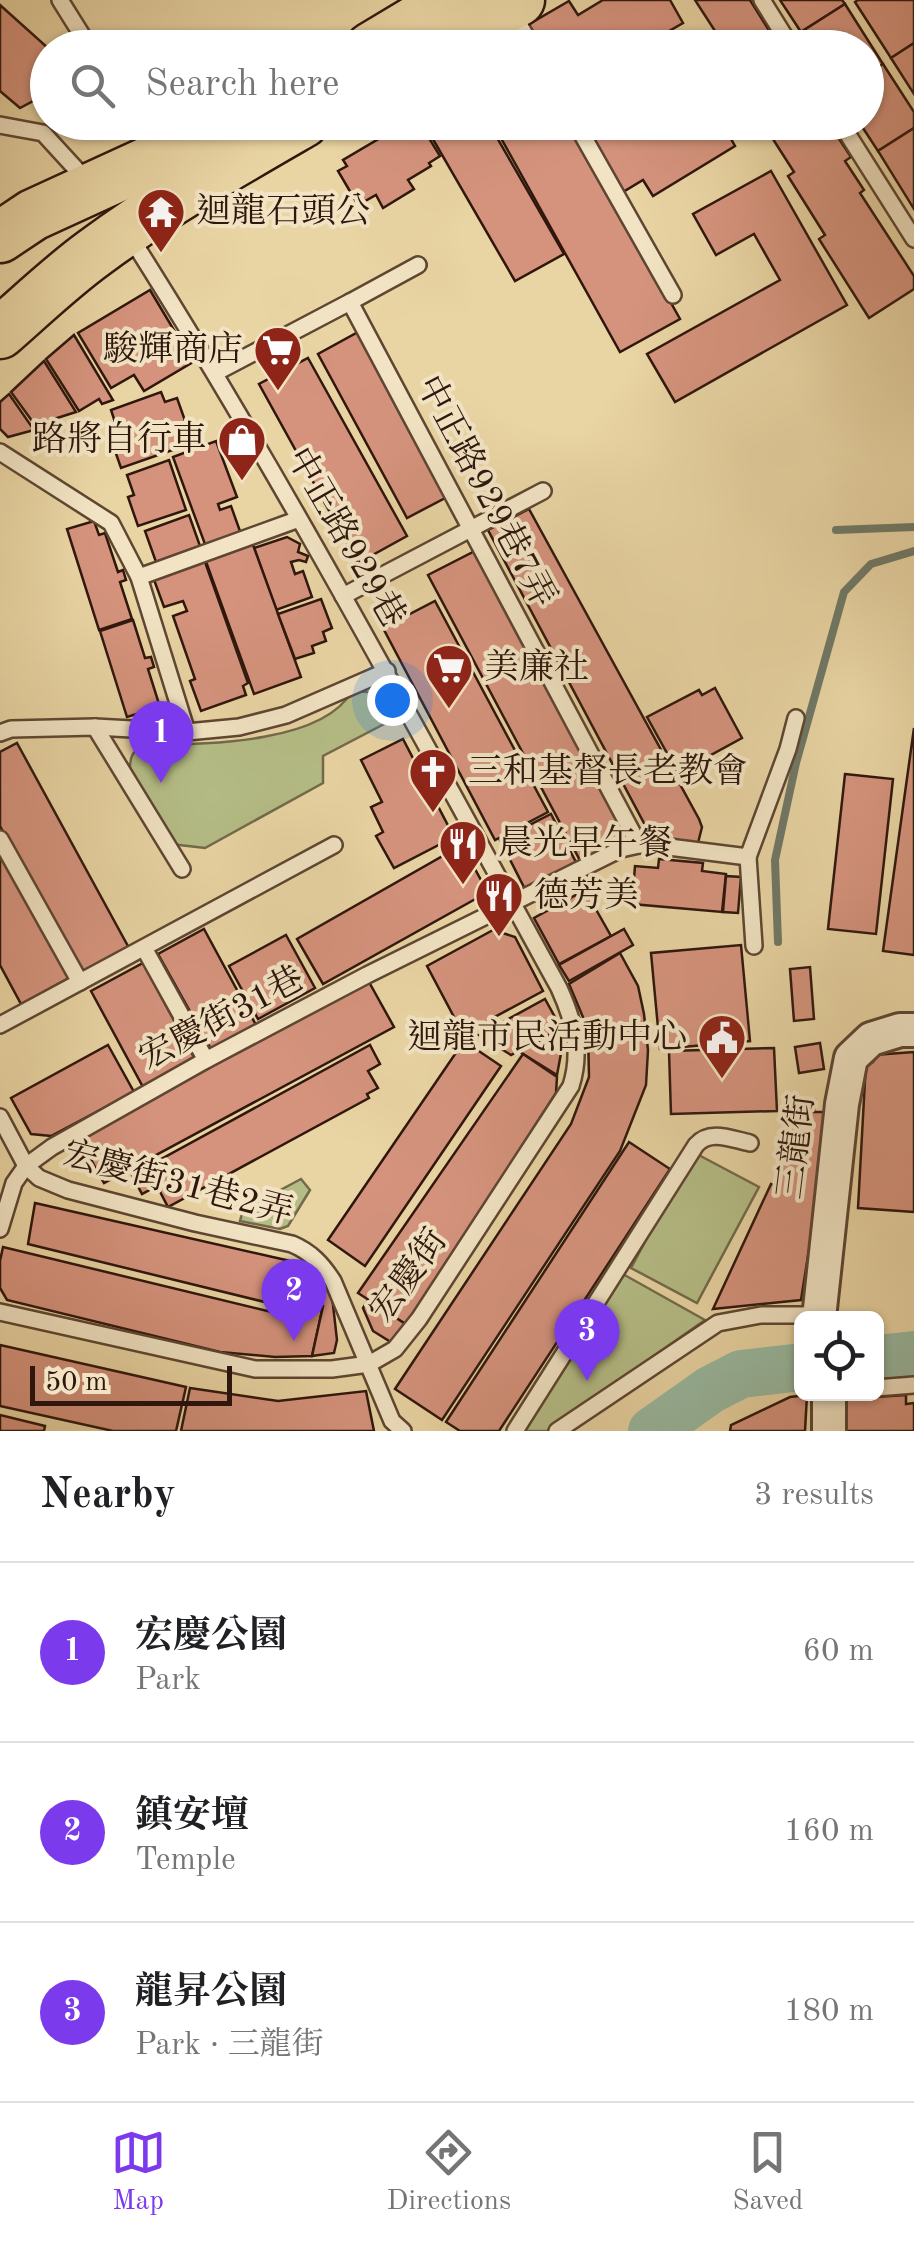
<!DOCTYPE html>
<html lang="en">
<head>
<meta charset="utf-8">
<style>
  body { margin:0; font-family:"Old Standard TT","Noto Serif TC",serif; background:#f6f6f6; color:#202124 }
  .controls { position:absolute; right:30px; bottom:30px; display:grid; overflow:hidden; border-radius:15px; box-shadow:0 2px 8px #0004 }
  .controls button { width:90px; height:90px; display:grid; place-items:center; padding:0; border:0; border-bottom:2px solid #e0e0e0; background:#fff; color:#202124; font:50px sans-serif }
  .scale { position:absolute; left:30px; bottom:25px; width:202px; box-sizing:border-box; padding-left:10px; border:5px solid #2f170d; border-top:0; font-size:28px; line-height:35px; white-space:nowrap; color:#2f170d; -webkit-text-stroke:8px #f1e3c3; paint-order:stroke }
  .you { position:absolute; left:392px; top:700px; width:35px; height:35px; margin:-25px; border:8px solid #fff; border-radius:50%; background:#1a73e8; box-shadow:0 0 0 15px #1a73e833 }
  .badge { display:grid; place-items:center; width:65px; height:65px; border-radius:50%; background:#7c3aed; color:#fff; font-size:32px; font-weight:700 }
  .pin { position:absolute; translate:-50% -82px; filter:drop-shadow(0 2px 5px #0008) }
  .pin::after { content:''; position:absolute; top:52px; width:35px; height:30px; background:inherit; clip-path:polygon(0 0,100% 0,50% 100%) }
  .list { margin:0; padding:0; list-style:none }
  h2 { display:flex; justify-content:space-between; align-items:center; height:130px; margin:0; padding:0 40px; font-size:42px }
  h2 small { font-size:32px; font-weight:400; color:#757577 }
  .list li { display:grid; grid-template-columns:65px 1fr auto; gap:30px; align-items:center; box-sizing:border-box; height:180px; padding:0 40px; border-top:2px solid #e0e0e0 }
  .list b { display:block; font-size:38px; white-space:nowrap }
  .list p { margin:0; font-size:32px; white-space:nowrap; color:#757577 }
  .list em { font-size:32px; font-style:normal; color:#757577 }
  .icon { flex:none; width:55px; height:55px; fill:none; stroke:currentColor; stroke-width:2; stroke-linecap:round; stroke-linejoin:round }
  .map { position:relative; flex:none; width:914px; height:1431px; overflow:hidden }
  .search { position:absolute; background:#fff; box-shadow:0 2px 8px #0004; left:30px; right:30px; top:30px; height:110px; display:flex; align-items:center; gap:25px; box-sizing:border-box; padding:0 35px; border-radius:55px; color:#757577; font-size:38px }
  .sheet { height:670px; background:#fff }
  nav { display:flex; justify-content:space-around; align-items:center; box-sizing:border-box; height:140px; border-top:2px solid #e0e0e0; background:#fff; font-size:28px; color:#757577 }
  nav a { display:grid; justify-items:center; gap:5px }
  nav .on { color:#7c3aed }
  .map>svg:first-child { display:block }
  .green { fill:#b5bd86; stroke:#726a4a; stroke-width:2.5 }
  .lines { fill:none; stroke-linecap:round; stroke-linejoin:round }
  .stream { stroke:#6f7866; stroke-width:8 }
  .river { stroke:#99b9a1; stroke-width:48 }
  .building { fill:#d5937d; stroke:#2f170d; stroke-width:2.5 }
  .lane-casing { stroke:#5e4632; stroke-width:20 }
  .street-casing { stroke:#5e4632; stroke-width:38 }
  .primary-casing { stroke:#2f170d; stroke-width:55 }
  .lane { stroke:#f1e3c3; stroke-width:15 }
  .street { stroke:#f1e3c3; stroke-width:32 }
  .primary { stroke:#e9d4a3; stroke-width:50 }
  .labels { text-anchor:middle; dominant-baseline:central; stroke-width:8; stroke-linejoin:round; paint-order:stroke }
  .poi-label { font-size:35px; fill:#2f170d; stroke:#f1e3c3; text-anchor:start }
  .street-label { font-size:35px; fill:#2f170d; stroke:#f1e3c3 }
</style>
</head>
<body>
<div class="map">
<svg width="914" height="1431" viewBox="0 0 914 1431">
  <rect width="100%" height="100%" fill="#e9d4a3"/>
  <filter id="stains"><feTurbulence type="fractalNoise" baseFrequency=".002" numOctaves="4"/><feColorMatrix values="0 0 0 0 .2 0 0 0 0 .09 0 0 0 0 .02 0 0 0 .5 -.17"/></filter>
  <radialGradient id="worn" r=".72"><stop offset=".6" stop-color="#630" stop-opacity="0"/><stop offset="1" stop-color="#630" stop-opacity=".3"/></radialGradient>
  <g class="green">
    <path d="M352,691l17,1 17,31 -63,33v27l-118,65 -34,-4 -41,-76c0,-12 3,-18 15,-23 55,-1 177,0 207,-54z"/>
    <path d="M693,1152l66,35 -62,116 -66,-35z"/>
    <path d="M301,1179l9,11 -22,36 -8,3 -40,-8 3,-11z"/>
    <path d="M621,1273l84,47 -158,111h-22z"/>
  </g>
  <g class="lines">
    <g class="stream">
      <path d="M836,530l78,-3"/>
      <path d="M778,942l-3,-82 21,-97 48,-171 27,-28 43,-13"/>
    </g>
    <g class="river">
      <path d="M876,1359l38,-4"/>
      <path d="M652,1431l58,-41 31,-16 61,-7"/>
    </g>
  </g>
  <g class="building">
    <path d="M603,0h67l13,23 -33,19 3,6h-115l-12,-22 43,-25 9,14z"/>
    <path d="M695,0h55l30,48h-54z"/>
    <path d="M780,0h62l3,4 -44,28z"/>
    <path d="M858,0h56v43l-23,15 -36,-56z"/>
    <path d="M845,4l38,60 -17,10v-26h-55l-10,-16z"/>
    <path d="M0,5l48,43v45l-28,15 -20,-17z"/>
    <path d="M520,33l8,15h-34l16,-9z"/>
    <path d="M914,43v51l-23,-36z"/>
    <path d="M883,64l31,48v16l-36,23 -19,-29h7v-48z"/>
    <path d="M423,122h65l76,132 -49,27z"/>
    <path d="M492,122h78l110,197 -60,33z"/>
    <path d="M608,122h131l-13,8 9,16 -82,50 -10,-16 -20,12 -35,-58z"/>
    <path d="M762,122h66l23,35 -6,4 19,29 -4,3 54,83v13l-45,29 -50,-79 6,-4 -37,-59 6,-4z"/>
    <path d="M404,124l5,8 12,-7 19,31 -11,7 2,3 -23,14 6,9 -31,19 -7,-13 -18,10 -20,-34 9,-5 -4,-6z"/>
    <path d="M914,128v81l-36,-58z"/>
    <path d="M771,171l76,134 -172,97 -28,-48 133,-74 -26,-46 -38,21 -23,-41z"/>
    <path d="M150,290l43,72 -49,29 -10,-16 -23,13 -33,-55z"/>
    <path d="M360,331l89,165 -42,22 -89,-164z"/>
    <path d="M74,335l39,65 -11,4 -3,-5 -20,12 -33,-52z"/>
    <path d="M308,358l99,178 -49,27 -99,-179z"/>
    <path d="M44,361l32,51 -41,13 -24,-33z"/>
    <path d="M161,392l4,10 12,-4 16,45 -72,25 -14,-40 9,-3 -5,-15z"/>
    <path d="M9,394l25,36 -26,7 -8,-8v-27z"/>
    <path d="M216,441l21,56 -19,7 2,6 11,-4 10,28 -35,13 -33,-90z"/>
    <path d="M169,460l17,50 -48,16 -10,-29 6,-2 -7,-20z"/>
    <path d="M529,509l170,310 3,8 -4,16 -45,-3 -165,-310z"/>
    <path d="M189,515l11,31 -44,16 -11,-31z"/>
    <path d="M94,521l5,14 6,-2 13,39 5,-2 3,10 -6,2 12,37 -33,11 -32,-101z"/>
    <path d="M287,537l13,7 -2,8 10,4 -2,6 -7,-2 -8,2 4,12 8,-3 9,26 -36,13 -22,-62z"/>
    <path d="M252,542l49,135 -47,17 -49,-135z"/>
    <path d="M475,551l154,291 -46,24 -155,-291z"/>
    <path d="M204,559l44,124 -5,3 3,9 -45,16 -11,-30 5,-2 -22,-63 14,-5 -4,-10 -19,6 -11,-30z"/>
    <path d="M321,599l11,29 -9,4 3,9 -14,5 2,7 -19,6 -17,-45z"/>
    <path d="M435,601l113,211 -53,28 -112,-212z"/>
    <path d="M133,620l12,38 6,-1 3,10 -6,2 12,38 -33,10 -27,-86z"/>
    <path d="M715,688l27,50 -64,35 -31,-56 52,-27 3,5z"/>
    <path d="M160,707l4,12 -22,7 -4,-12z"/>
    <path d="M914,728v227l-31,-4z"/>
    <path d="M403,739l51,98 -60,31 -18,-32 7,-4 -12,-25 11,-5 -21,-42z"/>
    <path d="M17,743l112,205 -48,27 -81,-149v-74z"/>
    <path d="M845,774l48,5 -17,155 -48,-5z"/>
    <path d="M551,814l28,54 -51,27 -28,-55z"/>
    <path d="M462,845l20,37 -3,15 -156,87 -26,-45z"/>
    <path d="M0,852l69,126 -48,26 -21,-39z"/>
    <path d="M659,859l44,4 -1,8 24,3 -4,38 -90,-8 3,-38 23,2z"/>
    <path d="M726,876l15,1 -3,36 -15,-1z"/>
    <path d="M585,890l26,46 -52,28 -25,-46z"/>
    <path d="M204,929l52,96 -45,24 -53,-95z"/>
    <path d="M624,929l9,16 -64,36 -10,-16z"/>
    <path d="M493,930l22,7 28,54 -80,43 -36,-68z"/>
    <path d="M286,935l29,53 -57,31 -29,-53z"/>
    <path d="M741,945l9,96 -90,8 -9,-96z"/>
    <path d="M620,953l18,33 6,28 4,36 -2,35 -26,66 -178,269 -47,-31 176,-265 18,-47 -1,-48 -19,-45z"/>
    <path d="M143,963l52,96 -52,28 -52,-96z"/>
    <path d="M810,967l4,52 -20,2 -4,-52z"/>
    <path d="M369,982l25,45 -290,156 -25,-45z"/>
    <path d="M545,999l16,29 -50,27 -32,-20z"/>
    <path d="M558,1031l4,17 -5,27 -37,-23z"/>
    <path d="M464,1041l37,25 -136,200 -37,-26z"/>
    <path d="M820,1043l4,26 -25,4 -4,-26z"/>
    <path d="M108,1045l26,47 -83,44 -20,-2 -20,-36z"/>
    <path d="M370,1045l10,19 -12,7 10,17 -11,6 2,4 -201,109 -11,-21 -15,8 -10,-19z"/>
    <path d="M774,1048l3,63 -106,3 -2,-63z"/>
    <path d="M914,1052v160l-56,-4 8,-146h7l1,-7z"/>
    <path d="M523,1054l34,23 -1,16 -149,232 -49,-32z"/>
    <path d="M799,1099l16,1 -1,12h17l-30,188 -88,9 58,-125 7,2z"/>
    <path d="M629,1142l41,27 -171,262h-39l-14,-9z"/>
    <path d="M35,1203l264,60 -9,35 33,8 -11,50 -37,1 -55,-5 -213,-52 -7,-12v-27l3,-14 281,68 1,-8 -257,-63z"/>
    <path d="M299,1263l17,5 16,28 5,44 -3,13 -22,3 11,-50 -33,-8z"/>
    <path d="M368,1300l39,25 -13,19 -21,-13 -10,-23z"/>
    <path d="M0,1345l186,42 -10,44h-63l-113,-25z"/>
    <path d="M190,1388l88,13 88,-10 8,40h-193z"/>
    <path d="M807,1395l-2,36h-75l1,-6 59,-28z"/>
    <path d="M906,1395v9l8,-1v28h-68l-2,-32z"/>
    <path d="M0,1415l45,11 -1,5h-44z"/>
  </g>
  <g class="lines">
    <g class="lane-casing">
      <g id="lane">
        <path d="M60,0l30,48"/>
        <path d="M762,0l30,48"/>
        <path d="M513,14l20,34"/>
        <path d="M139,122l19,31"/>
        <path d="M575,122l98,173"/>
        <path d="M840,122l74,117"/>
        <path d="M0,125l43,8 44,48"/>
        <path d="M350,302l68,-37"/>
        <path d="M215,373l135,-71 289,543"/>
        <path d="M0,452l111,71 28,54 48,155"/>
        <path d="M139,577l160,-58"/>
        <path d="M343,596l200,-105"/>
        <path d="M95,727l87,142"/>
        <path d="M0,733l11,-4 84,-2 92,5 52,-5 47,-12 101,-44"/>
        <path d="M0,839l80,143"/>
        <path d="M748,857l6,89"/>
        <path d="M144,948l62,112"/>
        <path d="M0,1025l334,-180"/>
        <path d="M0,1117l26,49 13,12 29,12 127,33 97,21c19,8 30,20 41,37l59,140 11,10"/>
        <path d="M0,1229l14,-46 12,-17 26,-19 154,-87 161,-85 254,-126 18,-4h14l95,12 40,-108 8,-31"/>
        <path d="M0,1312l255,57h77l37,-5 26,-15 24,-30 152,-233c11,-35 3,-65 -12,-98 -139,-253 -274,-507 -428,-750"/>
        <path d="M876,1388l38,-3"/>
        <path d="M515,1431l181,-286c14,-16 35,-6 54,-2"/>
        <path d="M557,1431l161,-108 43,-8h58"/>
      </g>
    </g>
    <g class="street-casing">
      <g id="street">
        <path d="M819,1318l23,-214 9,-46 20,-19 29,-9h14"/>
        <path d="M829,1394v37"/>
      </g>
    </g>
    <g class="primary-casing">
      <g id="primary">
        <path d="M371,48l80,-48"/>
        <path d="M436,48l83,-48"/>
        <path d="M0,237l33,-22 203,-93"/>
        <path d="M0,333c31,-27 61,-56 94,-80 66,-49 138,-90 209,-131"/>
      </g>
    </g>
    <use href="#lane" class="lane"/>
    <use href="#street" class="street"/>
    <use href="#primary" class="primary"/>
  </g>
  <defs>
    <g id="temple-pin" transform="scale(2.5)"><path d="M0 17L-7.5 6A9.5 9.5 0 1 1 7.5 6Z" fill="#8f2418" stroke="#f1e3c3"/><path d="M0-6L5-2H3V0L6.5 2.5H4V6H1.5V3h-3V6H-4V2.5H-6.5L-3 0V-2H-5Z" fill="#fff"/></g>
    <g id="supermarket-pin" transform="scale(2.5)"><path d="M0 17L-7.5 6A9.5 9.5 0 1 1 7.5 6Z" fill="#8f2418" stroke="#f1e3c3"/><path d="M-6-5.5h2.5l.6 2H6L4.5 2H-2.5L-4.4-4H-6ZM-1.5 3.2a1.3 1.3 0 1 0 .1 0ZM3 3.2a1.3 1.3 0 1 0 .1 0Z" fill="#fff"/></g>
    <g id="shop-pin" transform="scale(2.5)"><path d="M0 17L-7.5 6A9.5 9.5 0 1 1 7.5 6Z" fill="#8f2418" stroke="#f1e3c3"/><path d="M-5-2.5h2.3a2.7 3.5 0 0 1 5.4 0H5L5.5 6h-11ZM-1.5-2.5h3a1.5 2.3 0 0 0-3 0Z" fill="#fff"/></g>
    <g id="church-pin" transform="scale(2.5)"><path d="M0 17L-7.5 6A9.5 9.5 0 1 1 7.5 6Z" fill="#8f2418" stroke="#f1e3c3"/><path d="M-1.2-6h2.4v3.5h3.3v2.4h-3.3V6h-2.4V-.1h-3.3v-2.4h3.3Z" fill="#fff"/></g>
    <g id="restaurant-pin" transform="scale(2.5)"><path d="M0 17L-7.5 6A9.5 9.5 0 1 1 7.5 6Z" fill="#8f2418" stroke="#f1e3c3"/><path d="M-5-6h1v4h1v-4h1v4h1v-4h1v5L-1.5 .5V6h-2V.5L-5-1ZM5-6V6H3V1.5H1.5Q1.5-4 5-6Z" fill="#fff"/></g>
    <g id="civic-pin" transform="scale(2.5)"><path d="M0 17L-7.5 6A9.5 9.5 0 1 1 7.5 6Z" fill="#8f2418" stroke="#f1e3c3"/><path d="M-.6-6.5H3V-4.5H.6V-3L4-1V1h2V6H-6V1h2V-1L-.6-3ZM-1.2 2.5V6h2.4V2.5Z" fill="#fff"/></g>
  </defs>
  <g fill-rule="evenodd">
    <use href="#temple-pin" x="161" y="212"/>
    <use href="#supermarket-pin" x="278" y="350"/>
    <use href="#shop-pin" x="242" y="440"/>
    <use href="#supermarket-pin" x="449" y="668"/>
    <use href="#church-pin" x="433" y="772"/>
    <use href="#restaurant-pin" x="463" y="844"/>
    <use href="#restaurant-pin" x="499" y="896"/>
    <use href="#civic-pin" x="722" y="1038"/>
  </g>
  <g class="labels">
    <g class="poi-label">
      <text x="196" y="212">迴龍石頭公</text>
      <text x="243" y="350" text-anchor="end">駿輝商店</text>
      <text x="207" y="440" text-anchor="end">路將自行車</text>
      <text x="484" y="668">美廉社</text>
      <text x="468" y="772">三和基督長老教會</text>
      <text x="498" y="844">晨光早午餐</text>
      <text x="534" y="896">德芳美</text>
      <text x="687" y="1038" text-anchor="end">迴龍市民活動中心</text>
    </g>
    <g class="street-label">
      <text transform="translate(485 492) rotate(62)">中正路929巷7弄</text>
      <text transform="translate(345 538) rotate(60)">中正路929巷</text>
      <text transform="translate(222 1019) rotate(-28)">宏慶街31巷</text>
      <text transform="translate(797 1147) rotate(-83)">三龍街</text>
      <text transform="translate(178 1184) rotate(15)">宏慶街31巷2弄</text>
      <text transform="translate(409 1276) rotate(-54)">宏慶街</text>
    </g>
  </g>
  <rect width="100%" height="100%" filter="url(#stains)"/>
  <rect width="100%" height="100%" fill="url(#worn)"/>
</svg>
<div class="controls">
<button><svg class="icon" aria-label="locate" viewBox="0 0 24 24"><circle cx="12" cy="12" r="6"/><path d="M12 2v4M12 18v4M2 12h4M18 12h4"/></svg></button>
</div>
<div class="scale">50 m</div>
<div class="you"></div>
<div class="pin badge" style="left:161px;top:783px">1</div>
<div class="pin badge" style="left:294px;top:1341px">2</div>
<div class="pin badge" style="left:587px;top:1381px">3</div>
<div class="search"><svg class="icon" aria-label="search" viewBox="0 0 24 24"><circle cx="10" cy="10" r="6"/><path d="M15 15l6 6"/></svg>Search here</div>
</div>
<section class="sheet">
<h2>Nearby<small>3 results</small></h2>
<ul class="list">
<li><span class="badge">1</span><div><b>宏慶公園</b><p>Park</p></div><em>60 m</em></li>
<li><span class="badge">2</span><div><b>鎮安壇</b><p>Temple</p></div><em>160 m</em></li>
<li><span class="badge">3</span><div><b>龍昇公園</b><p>Park · 三龍街</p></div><em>180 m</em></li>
</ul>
</section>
<nav>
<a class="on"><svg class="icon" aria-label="map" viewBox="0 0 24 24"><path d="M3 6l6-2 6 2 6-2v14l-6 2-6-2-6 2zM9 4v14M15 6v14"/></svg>Map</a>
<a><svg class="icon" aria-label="directions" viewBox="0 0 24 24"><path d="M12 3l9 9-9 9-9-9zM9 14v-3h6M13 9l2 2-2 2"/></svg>Directions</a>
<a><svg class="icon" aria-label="saved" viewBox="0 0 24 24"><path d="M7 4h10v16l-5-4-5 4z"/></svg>Saved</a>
</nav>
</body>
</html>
